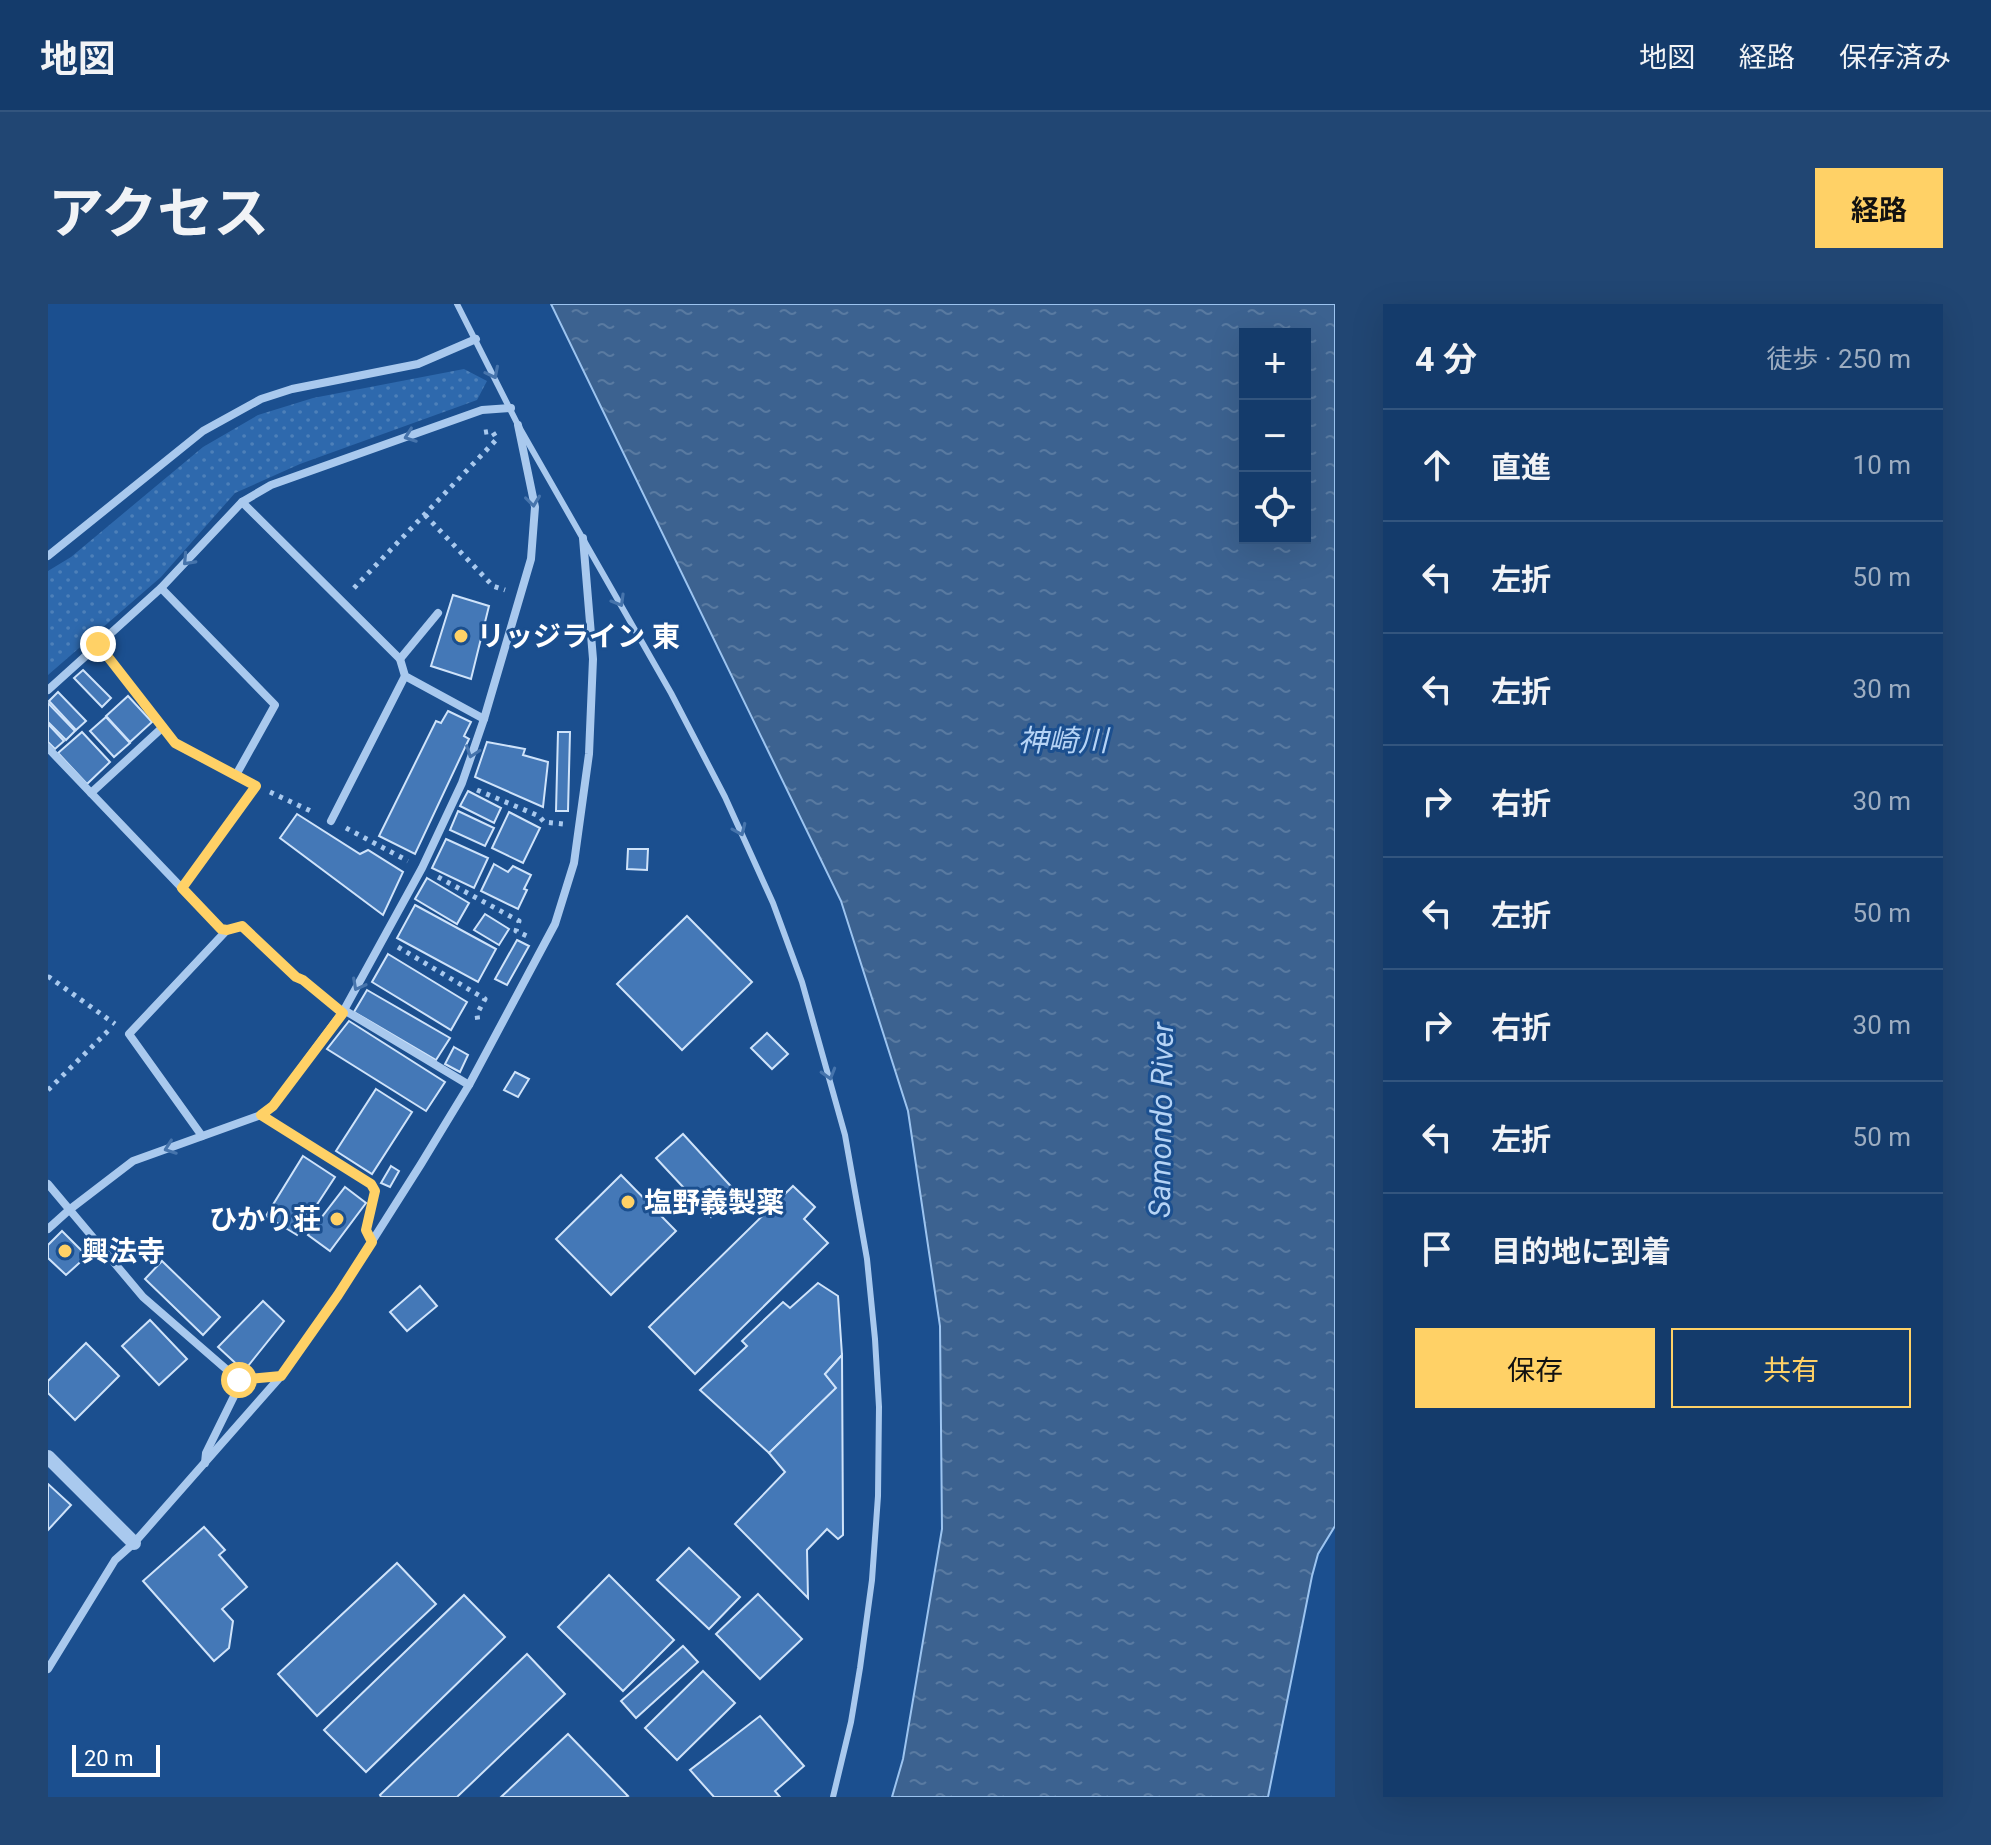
<!DOCTYPE html>
<html lang="ja">
<head>
<meta charset="utf-8">
<style>
  body { margin:0; font-family:Roboto,"Noto Sans JP",sans-serif; background:#214673; color:#f1f3f6 }
  .controls { position:absolute; right:24px; top:24px; display:grid; overflow:hidden; border-radius:0px; box-shadow:0 8px 32px #0002 }
  .controls button { width:72px; height:72px; display:grid; place-items:center; padding:0; border:0; border-bottom:2px solid #33557e; background:#143b6b; color:#f1f3f6; font:40px sans-serif }
  .scale { position:absolute; left:24px; bottom:20px; width:88px; box-sizing:border-box; padding-left:8px; border:4px solid #fff; border-top:0; font-size:22px; line-height:28px; white-space:nowrap; color:#fff; -webkit-text-stroke:6px #1b4f8f; paint-order:stroke }
  .stop { position:absolute; width:24px; height:24px; margin:-18px; border:6px solid #ffd166; border-radius:50%; background:#fff }
  .stop.end { background:#ffd166; border-color:#fff; box-shadow:0 2px 8px #0008 }
  .list { margin:0; padding:0; list-style:none }
  h2 { display:flex; justify-content:space-between; align-items:center; height:104px; margin:0; padding:0 32px; font-size:34px }
  h2 small { font-size:26px; font-weight:400; color:#9dadc1 }
  .list li { display:grid; grid-template-columns:52px 1fr auto; gap:24px; align-items:center; box-sizing:border-box; height:112px; padding:0 32px; border-top:2px solid #33557e }
  .list b { display:block; font-size:30px; white-space:nowrap }
  .list em { font-size:26px; font-style:normal; color:#9dadc1 }
  .actions { display:flex; gap:16px; padding:24px 32px }
  .actions a { flex:1; padding:18px 0; border:2px solid #ffd166; border-radius:0px; text-align:center; font-size:28px; color:#ffd166 }
  .actions .main { background:#ffd166; color:#111 }
  .icon { flex:none; width:44px; height:44px; fill:none; stroke:currentColor; stroke-width:2; stroke-linecap:round; stroke-linejoin:round }
  .map { position:relative; flex:none; width:1287px; height:1493px; overflow:hidden; border-radius:0px }
  header { display:flex; align-items:center; gap:48px; box-sizing:border-box; height:112px; padding:0 40px; background:#143b6b; border-bottom:2px solid #33557e }
  header strong { font-size:38px }
  nav { display:flex; gap:44px; margin-inline-start:auto; font-size:28px }
  .intro { display:flex; align-items:center; justify-content:space-between; box-sizing:border-box; height:192px; padding:0 48px }
  h1 { margin:0; font-size:56px }
  .button { padding:20px 36px; border-radius:0px; background:#ffd166; color:#111; font-size:28px; font-weight:700 }
  main { display:flex; gap:48px; padding:0 48px }
  aside { flex:1; background:#143b6b; border-radius:0px; box-shadow:0 8px 32px #0002 }
  .map>svg:first-child { display:block }
  .park { fill:url(#park-dots) }
  .water { fill:url(#water-ripples); stroke:#9cc4f0; stroke-width:2; fill-rule:evenodd }
  .building { fill:#4478b7; stroke:#cfe3fa; stroke-width:2 }
  .lines { fill:none; stroke-linecap:round; stroke-linejoin:round }
  .path { stroke:#a9c9ee; stroke-width:5; stroke-dasharray:4 6; stroke-linecap:butt }
  .service { stroke:#a9c9ee; stroke-width:6 }
  .minor { stroke:#a9c9ee; stroke-width:8 }
  .tertiary { stroke:#a9c9ee; stroke-width:14 }
  .oneway { stroke:#4674ac }
  .route { stroke:#ffd166; stroke-width:10 }
  .poi-dot { fill:#ffd166; stroke:#1b4f8f; stroke-width:3 }
  .labels { text-anchor:middle; dominant-baseline:central; stroke-width:6; stroke-linejoin:round; paint-order:stroke }
  .poi-label { font-size:28px; font-weight:bold; fill:#fff; stroke:#1b4f8f; text-anchor:start }
  .water-label { font-size:30px; font-style:italic; fill:#b5d3f5; stroke:#1b4f8f }
</style>
</head>
<body>
<header>
<strong>地図</strong>
<nav><a>地図</a><a>経路</a><a>保存済み</a></nav>
</header>
<div class="intro"><h1>アクセス</h1><a class="button">経路</a></div>
<main>
<div class="map">
<svg width="1287" height="1493" viewBox="0 0 1287 1493">
  <defs>
    <pattern id="park-dots" width="8" height="8" patternUnits="userSpaceOnUse" patternTransform="scale(2)"><rect width="8" height="8" fill="#2e69ad"/><path d="M2 2h.1M6 6h.1" fill="none" stroke="#4d80b9" stroke-width="1.8" stroke-linecap="round"/></pattern>
    <pattern id="water-ripples" width="26" height="14" patternUnits="userSpaceOnUse" patternTransform="scale(2)"><rect width="26" height="14" fill="#3c6290"/><path d="M2 4q2-2 4 0t4 0M15 11q2-2 4 0t4 0" fill="none" stroke="#597aa1"/></pattern>
  </defs>
  <rect width="100%" height="100%" fill="#1b4f8f"/>
  <path class="park" d="M416,65l23,12 -10,19 -177,64 -65,29 -74,84 -113,98v-104l23,-14 132,-110 55,-32 55,-17z"/>
  <path class="water" d="M503,0h784v1222l-17,28 -6,22 -44,221h-376l11,-38 39,-230 -2,-203 -32,-215 -67,-210zM1257,30v204h-60v-204z"/>
  <g class="building">
    <path d="M405,291l36,11 -18,73 -40,-13z"/>
    <path d="M35,366l28,28 -9,9 -28,-29z"/>
    <path d="M10,388l28,29 -10,9 -27,-29z"/>
    <path d="M80,392l24,26 -22,20 -24,-26z"/>
    <path d="M0,399l27,28 -9,9 -18,-18z"/>
    <path d="M400,407l23,11 -7,14 5,3 -54,115 -36,-18 57,-115 5,2z"/>
    <path d="M58,413l24,26 -16,14 -24,-26z"/>
    <path d="M0,420l16,17 -9,8 -7,-7z"/>
    <path d="M34,428l28,30 -23,22 -29,-31z"/>
    <path d="M510,428h12l-2,79h-12z"/>
    <path d="M439,438l38,7 -2,6 25,7 -5,45 -68,-30z"/>
    <path d="M420,487l33,17 -7,15 -34,-17z"/>
    <path d="M410,507l36,17 -9,18 -35,-16z"/>
    <path d="M461,508l31,16 -17,35 -31,-15z"/>
    <path d="M249,510l63,40 8,-4 35,22 -20,43 -103,-77z"/>
    <path d="M398,535l42,19 -14,30 -42,-20z"/>
    <path d="M580,545h20l-1,21 -20,-1z"/>
    <path d="M446,560l14,8 5,-6 18,9 -7,14 3,1 -9,19 -37,-18z"/>
    <path d="M379,574l42,25 -12,21 -42,-25z"/>
    <path d="M367,601l81,44 -18,33 -81,-44z"/>
    <path d="M437,610l24,15 -10,16 -25,-15z"/>
    <path d="M639,612l65,66 -70,68 -65,-66z"/>
    <path d="M469,636l12,6 -22,39 -12,-6z"/>
    <path d="M340,650l79,48 -16,28 -79,-48z"/>
    <path d="M319,686l83,48 -14,22 -82,-48z"/>
    <path d="M301,717l96,61 -19,29 -99,-62z"/>
    <path d="M719,729l21,21 -16,15 -21,-21z"/>
    <path d="M406,743l14,8 -8,17 -15,-8z"/>
    <path d="M467,768l14,7 -11,18 -14,-7z"/>
    <path d="M328,785l36,23 -40,62 -36,-23z"/>
    <path d="M635,830l54,59 -26,24 -55,-59z"/>
    <path d="M255,852l32,21 -38,58 -31,-19z"/>
    <path d="M343,862l8,5 -9,16 -9,-4z"/>
    <path d="M573,871l55,56 -65,64 -55,-56z"/>
    <path d="M745,882l22,21 -11,12 24,24 -133,131 -46,-47z"/>
    <path d="M297,883l21,16 -36,48 -22,-16z"/>
    <path d="M14,927l25,25 -21,19 -18,-17v-13z"/>
    <path d="M114,957l58,56 -17,18 -58,-56z"/>
    <path d="M770,979l20,13 4,59 -17,19 11,14 -67,65 -69,-63 47,-44 -5,-5 41,-39 7,6z"/>
    <path d="M372,982l17,20 -30,25 -17,-19z"/>
    <path d="M215,997l21,20 -40,50 -26,-24z"/>
    <path d="M102,1016l37,39 -28,26 -37,-39z"/>
    <path d="M38,1039l33,33 -44,44 -27,-27v-12z"/>
    <path d="M794,1051l1,180 -5,4 -11,-10 -20,21 1,48 -73,-74 50,-52 -16,-19 67,-65 -11,-14z"/>
    <path d="M0,1180l23,21 -23,25z"/>
    <path d="M156,1223l21,23 -6,5 28,32 -25,22 11,12 -4,27 -15,13 -71,-80z"/>
    <path d="M641,1244l51,49 -31,32 -52,-49z"/>
    <path d="M349,1259l39,41 -119,112 -39,-42z"/>
    <path d="M561,1271l65,65 -51,51 -65,-64z"/>
    <path d="M710,1290l44,45 -42,40 -44,-45z"/>
    <path d="M416,1291l41,42 -139,135 -42,-42z"/>
    <path d="M635,1342l15,16 -62,56 -15,-17z"/>
    <path d="M479,1350l38,40 -108,103h-76l-1,-2z"/>
    <path d="M655,1367l32,32 -58,57 -32,-32z"/>
    <path d="M712,1412l44,50 -29,25 5,6h-66l-24,-27z"/>
    <path d="M520,1430l60,62 -2,1h-125z"/>
  </g>
  <g class="lines">
    <g class="path">
      <path d="M377,211l68,71 12,4"/>
      <path d="M306,284l143,-149 -5,-8 -12,2"/>
      <path d="M429,486l62,26 5,6 19,2"/>
      <path d="M222,488l45,21"/>
      <path d="M298,524l62,33"/>
      <path d="M144,570l53,-73"/>
      <path d="M390,573l81,44 -3,10 13,6"/>
      <path d="M350,643l87,52 -8,15 1,9 2,1"/>
      <path d="M0,674l1,-1 66,47"/>
      <path d="M0,786l62,-61"/>
    </g>
    <path class="service" d="M409,0l61,121 153,268 54,104 48,106 29,79 43,153 22,124 8,80 4,68 -1,89 -6,84 -12,88 -9,54 -18,75"/>
    <g class="minor">
      <path d="M194,198l158,157 5,17 79,43"/>
      <path d="M0,252l155,-125 58,-32 31,-10 126,-25 58,-25"/>
      <path d="M113,284l114,117 -39,70"/>
      <path d="M50,340l77,99 81,43"/>
      <path d="M352,355l38,-46"/>
      <path d="M0,386l113,-102 81,-86 29,-17 211,-75 29,-2"/>
      <path d="M0,444l173,181 6,1 15,-4 54,51 7,3 40,33"/>
      <path d="M43,489l72,-66"/>
      <path d="M283,517l74,-145"/>
      <path d="M296,706l125,75"/>
      <path d="M213,811l110,69 4,7 -9,39 6,12"/>
      <path d="M154,832l-73,-102 98,-104"/>
      <path d="M0,880l95,113 98,85 -35,71 -1,10"/>
      <path d="M0,925l21,-19 64,-49 128,-46 12,-9 71,-96 78,-142 40,-85 22,-64 47,-160 4,-52 -17,-82"/>
      <path d="M191,1076l41,-4"/>
      <path d="M0,1365l67,-109 19,-17 147,-167 57,-81 83,-131 48,-79 86,-161 19,-61 15,-109 4,-95 -10,-121"/>
    </g>
    <path class="tertiary" d="M0,1153l86,86"/>
  </g>
  <defs><path id="oneway-chevron" d="M-2-3.5L2.5 0L-2 3.5" fill="none" stroke-width="1.6" stroke-linecap="round" stroke-linejoin="round" transform="scale(2)"/></defs>
  <g class="oneway">
    <use href="#oneway-chevron" transform="translate(445 69) rotate(63)"/>
    <use href="#oneway-chevron" transform="translate(362 132) rotate(160)"/>
    <use href="#oneway-chevron" transform="translate(485 197) rotate(83)"/>
    <use href="#oneway-chevron" transform="translate(140 256) rotate(133)"/>
    <use href="#oneway-chevron" transform="translate(571 297) rotate(60)"/>
    <use href="#oneway-chevron" transform="translate(424 448) rotate(109)"/>
    <use href="#oneway-chevron" transform="translate(692 526) rotate(66)"/>
    <use href="#oneway-chevron" transform="translate(310 681) rotate(118)"/>
    <use href="#oneway-chevron" transform="translate(781 770) rotate(74)"/>
    <use href="#oneway-chevron" transform="translate(122 844) rotate(160)"/>
  </g>
  <g class="lines">
    <path class="route" d="M50,340l77,99 81,43 -74,102 39,41 6,1 15,-4 54,51 7,3 40,33 -70,93 -12,9 110,69 4,7 -9,39 6,12 -34,53 -57,81 -42,4"/>
  </g>
  <g class="poi-dot">
    <circle cx="413" cy="332" r="8"/>
    <circle cx="580" cy="898" r="8"/>
    <circle cx="289" cy="915" r="8"/>
    <circle cx="17" cy="947" r="8"/>
  </g>
  <g class="labels">
    <g class="poi-label">
      <text x="429" y="332">リッジライン 東</text>
      <text x="596" y="898">塩野義製薬</text>
      <text x="273" y="915" text-anchor="end">ひかり荘</text>
      <text x="33" y="947">興法寺</text>
    </g>
    <g class="water-label">
      <text x="1015" y="436">神崎川</text>
      <text transform="translate(1113 816) rotate(-89)">Samondo River</text>
    </g>
  </g>
</svg>
<div class="controls">
<button>+</button>
<button>−</button>
<button><svg class="icon" aria-label="locate" viewBox="0 0 24 24"><circle cx="12" cy="12" r="6"/><path d="M12 2v4M12 18v4M2 12h4M18 12h4"/></svg></button>
</div>
<div class="scale">20 m</div>
<div class="stop" style="left:191px;top:1076px"></div>
<div class="stop end" style="left:50px;top:340px"></div>
</div>
<aside>
<h2>4 分<small>徒歩 · 250 m</small></h2>
<ul class="list">
<li><svg class="icon" aria-label="ahead" viewBox="0 0 24 24"><path d="M12 20V5M6 11l6-6 6 6"/></svg><div><b>直進</b></div><em>10 m</em></li>
<li><svg class="icon" aria-label="left" viewBox="0 0 24 24"><path d="M17 20v-9H6M10 6l-5 5 5 5"/></svg><div><b>左折</b></div><em>50 m</em></li>
<li><svg class="icon" aria-label="left" viewBox="0 0 24 24"><path d="M17 20v-9H6M10 6l-5 5 5 5"/></svg><div><b>左折</b></div><em>30 m</em></li>
<li><svg class="icon" aria-label="right" viewBox="0 0 24 24"><path d="M7 20v-9h11M14 6l5 5-5 5"/></svg><div><b>右折</b></div><em>30 m</em></li>
<li><svg class="icon" aria-label="left" viewBox="0 0 24 24"><path d="M17 20v-9H6M10 6l-5 5 5 5"/></svg><div><b>左折</b></div><em>50 m</em></li>
<li><svg class="icon" aria-label="right" viewBox="0 0 24 24"><path d="M7 20v-9h11M14 6l5 5-5 5"/></svg><div><b>右折</b></div><em>30 m</em></li>
<li><svg class="icon" aria-label="left" viewBox="0 0 24 24"><path d="M17 20v-9H6M10 6l-5 5 5 5"/></svg><div><b>左折</b></div><em>50 m</em></li>
<li><svg class="icon" aria-label="arrive" viewBox="0 0 24 24"><path d="M6 21V4h12l-3 4 3 4H6"/></svg><div><b>目的地に到着</b></div></li>
</ul>
<div class="actions"><a class="main">保存</a><a>共有</a></div>
</aside>
</main>
</body>
</html>
